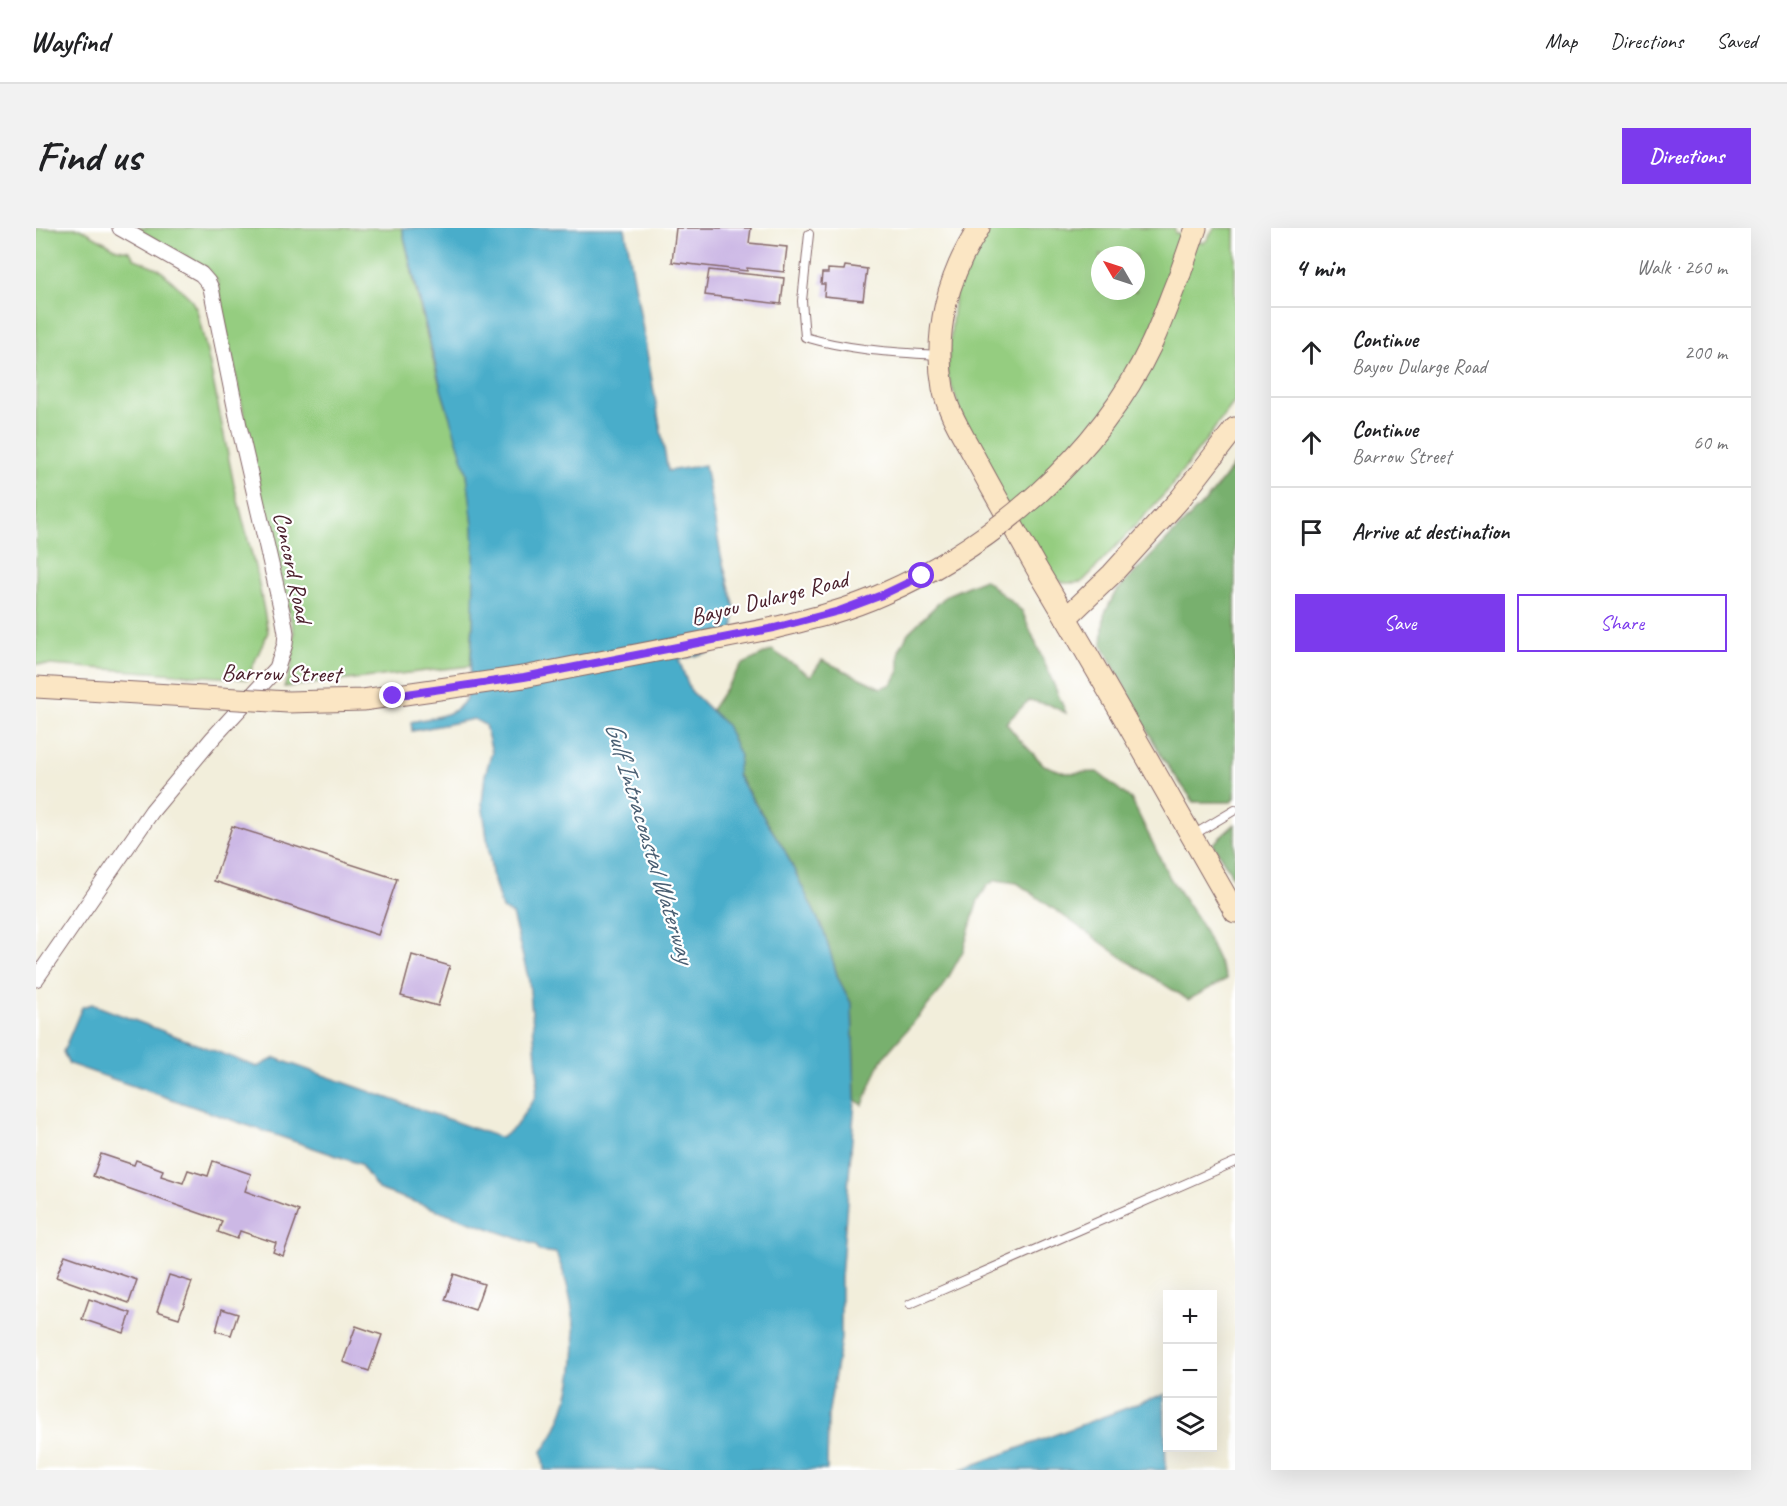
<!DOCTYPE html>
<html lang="en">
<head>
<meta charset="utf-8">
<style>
  body { margin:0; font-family:Caveat,sans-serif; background:#f2f2f2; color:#202124 }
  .controls { position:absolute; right:18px; bottom:18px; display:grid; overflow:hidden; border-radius:0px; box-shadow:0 6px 24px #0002 }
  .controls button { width:54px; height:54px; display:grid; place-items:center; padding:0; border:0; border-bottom:2px solid #e0e0e0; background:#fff; color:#202124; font:30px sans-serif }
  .compass { position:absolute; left:1055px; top:18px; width:54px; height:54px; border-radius:50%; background:#fff; box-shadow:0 6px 24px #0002; rotate:309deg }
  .stop { position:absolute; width:18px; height:18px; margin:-14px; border:4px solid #7c3aed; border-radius:50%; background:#fff }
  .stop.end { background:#7c3aed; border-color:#fff; box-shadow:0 2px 6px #0008 }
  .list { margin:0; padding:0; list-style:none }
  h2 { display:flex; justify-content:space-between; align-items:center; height:78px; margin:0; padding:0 24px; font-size:26px }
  h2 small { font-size:20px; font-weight:400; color:#757577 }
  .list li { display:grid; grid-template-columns:39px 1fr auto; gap:18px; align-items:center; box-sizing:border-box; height:90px; padding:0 24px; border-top:2px solid #e0e0e0 }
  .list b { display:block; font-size:22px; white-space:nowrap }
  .list p { margin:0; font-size:20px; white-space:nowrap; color:#757577 }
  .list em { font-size:20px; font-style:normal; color:#757577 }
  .actions { display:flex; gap:12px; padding:18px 24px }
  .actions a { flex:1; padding:14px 0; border:2px solid #7c3aed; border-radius:0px; text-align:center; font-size:21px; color:#7c3aed }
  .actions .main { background:#7c3aed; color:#fff }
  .icon { flex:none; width:33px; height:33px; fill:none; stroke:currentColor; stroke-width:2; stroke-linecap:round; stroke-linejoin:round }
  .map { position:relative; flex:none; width:1199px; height:1242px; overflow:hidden; border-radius:0px }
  header { display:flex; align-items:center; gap:36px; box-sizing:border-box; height:84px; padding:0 30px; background:#fff; border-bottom:2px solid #e0e0e0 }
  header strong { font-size:28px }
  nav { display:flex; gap:33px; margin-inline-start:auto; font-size:21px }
  .intro { display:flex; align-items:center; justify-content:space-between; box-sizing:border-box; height:144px; padding:0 36px }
  h1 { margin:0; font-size:42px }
  .button { padding:15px 27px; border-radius:0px; background:#7c3aed; color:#fff; font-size:21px; font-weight:700 }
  main { display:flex; gap:36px; padding:0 36px }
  aside { flex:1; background:#fff; border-radius:0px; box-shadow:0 6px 24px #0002 }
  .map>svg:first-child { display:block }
  .green { fill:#95cd80; stroke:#707656; stroke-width:1.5; fill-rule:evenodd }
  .forest { fill:#78b06e; stroke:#61684c; stroke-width:1.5 }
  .water { fill:#4aadca; stroke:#4a667a; stroke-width:1.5 }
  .building { fill:#ccb8e5 }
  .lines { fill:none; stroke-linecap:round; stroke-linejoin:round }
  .service-casing { stroke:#856769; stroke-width:10 }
  .minor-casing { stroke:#856769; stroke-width:17 }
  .secondary-casing { stroke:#856769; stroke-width:23 }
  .service { stroke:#fff; stroke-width:8 }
  .minor { stroke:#fff; stroke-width:15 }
  .secondary { stroke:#fbe6c4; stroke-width:21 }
  .secondary-bridge-casing { stroke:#856769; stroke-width:23; stroke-linecap:butt }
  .secondary-bridge { stroke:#fbe6c4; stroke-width:21 }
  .route { stroke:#7c3aed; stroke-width:8 }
  .labels { text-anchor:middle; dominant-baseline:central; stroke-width:4.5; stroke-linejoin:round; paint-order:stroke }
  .street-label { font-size:24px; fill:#4a1f2b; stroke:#fff }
  .water-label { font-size:26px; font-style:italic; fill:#4a5f73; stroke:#fff }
</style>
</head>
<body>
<header>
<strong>Wayfind</strong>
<nav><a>Map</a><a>Directions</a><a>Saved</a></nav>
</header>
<div class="intro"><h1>Find us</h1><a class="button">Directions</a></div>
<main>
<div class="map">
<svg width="1199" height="1242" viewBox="0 0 1199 1242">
  <rect width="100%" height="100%" fill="#fff"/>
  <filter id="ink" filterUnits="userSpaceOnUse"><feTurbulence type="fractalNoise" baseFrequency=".0167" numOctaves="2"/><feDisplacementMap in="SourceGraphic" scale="12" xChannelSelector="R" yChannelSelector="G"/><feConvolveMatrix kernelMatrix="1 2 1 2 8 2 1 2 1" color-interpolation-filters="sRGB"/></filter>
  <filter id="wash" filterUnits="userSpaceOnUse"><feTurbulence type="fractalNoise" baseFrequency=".008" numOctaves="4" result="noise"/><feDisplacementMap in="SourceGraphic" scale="24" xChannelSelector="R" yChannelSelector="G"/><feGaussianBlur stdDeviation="1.35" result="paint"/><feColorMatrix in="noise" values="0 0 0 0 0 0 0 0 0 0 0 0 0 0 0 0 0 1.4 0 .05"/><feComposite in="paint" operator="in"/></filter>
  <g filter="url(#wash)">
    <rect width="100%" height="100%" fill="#f2eedb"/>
    <g class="green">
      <path d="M0,0h44l37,21 12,2 6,8 24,10 31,29 7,12 13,55 24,120 24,94 10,53 -21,47 -211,-15z"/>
      <path d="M99,0h267c12,55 24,110 40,164 7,26 21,56 25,83 11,62 8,128 3,191l-186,21 8,-23 2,-32 -28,-114 -46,-217 -2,-19 -11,-14z"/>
      <path d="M954,0h185v5l28,10 4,-3 7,-12h21v173l-65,87 -78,84 -10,10 -8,1h-9l-17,-6 -75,-129 -26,-75 8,-80zM1064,27h36v36h-36z"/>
    </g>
    <g class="forest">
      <path d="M1199,235v335l-4,4h-37l-31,-43 -61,-114 2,-30 11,-22 95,-97z"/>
      <path d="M948,351l38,32 44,102 -16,-8 -21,-5 -23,23 13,16 25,26 22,8 31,-1 34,27 39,79 31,46 26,55 -39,21 -65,-42 -106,-75 -21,-3 -9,6 -9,14 -15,51 -21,38 -55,64 -9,14 -15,38 -8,-5 -3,-95 -14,-27 -14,-46 -40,-83 -47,-75 3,-18 -29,-46 30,-45 31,-15 39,26 11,-16 59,28 11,-4 7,-13v-20l9,-18 39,-38z"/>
      <path d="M1199,596v56l-22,-36z"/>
    </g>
    <g class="water">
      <path d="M366,0h223l43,243 37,-6 16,91 14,52 -3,38 -53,14 11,30 36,35 14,31 -3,19 47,74 40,83 14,46 14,27 3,95 -14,178v61l-13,77 -1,54h-283l-2,-19c9,-10 13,-20 18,-32 22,-53 18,-114 -4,-166l-17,-2 -3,-6 -158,-56 -18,-25 -291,-100 -6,-12 19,-45 10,-3 165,63 18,-9 226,80 14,-11 20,-30 3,-18 -9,-98 -17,-67 -10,-5 -10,-35 -10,-71 3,-28 7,-23 -7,-27 -11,-6 -62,12 -1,-9c24,-6 50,-4 58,-31l4,-65 1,-70 -1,-30 -6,-53 -25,-81z"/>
      <path d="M1128,1166l2,76h-206z"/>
    </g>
    <g id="blocks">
      <g class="building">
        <path d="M640,0h75l-2,15 38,4 -3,25 -37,-4v3l-75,-9z"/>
        <path d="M809,38l22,3 -4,31 -39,-4 1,-12h-4l1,-11h6v-4l16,1z"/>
        <path d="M673,42l75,8 -3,26 -76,-9z"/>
        <path d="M196,598l165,53 -19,56 -164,-54z"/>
        <path d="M376,727l38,11 -12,40 -37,-10z"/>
        <path d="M65,926l33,11 2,-5 27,10 -2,6 22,7 5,-13 20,6 5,-15 38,13 -6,17 54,20 -16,45 -10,-4 3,-9 -36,-12 -3,8 -19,-7 4,-11 -129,-45z"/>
        <path d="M29,1027l72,25 -8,23 -73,-26z"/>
        <path d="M418,1046l30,10 -9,26 -30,-10z"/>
        <path d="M133,1047l23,7 -13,36 -22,-7z"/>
        <path d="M53,1071l42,14 -7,20 -42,-14z"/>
        <path d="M186,1081l16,5 -7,21 -15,-4z"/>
        <path d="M320,1098l26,9 -13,36 -26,-9z"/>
      </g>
    </g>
  </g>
  <g filter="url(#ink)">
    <use href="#blocks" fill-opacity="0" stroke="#856769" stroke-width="1.5"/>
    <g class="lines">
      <g class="service-casing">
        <g id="service">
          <path d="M773,6l-7,67 3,36c44,13 87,15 132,18"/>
          <path d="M1157,607l42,-25"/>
          <path d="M874,1076l325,-142"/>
        </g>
      </g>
      <g class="minor-casing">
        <path id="minor" d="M0,751l116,-168 60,-72 65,-71 8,-24 1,-11 -3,-17 -44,-190 -28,-138 -3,-6 -7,-8 -81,-46"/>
      </g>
      <g class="secondary-casing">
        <g id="secondary">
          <path d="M943,0c-31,47 -46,104 -36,160 5,25 20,47 32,70 20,37 41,74 62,111 68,113 132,228 198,343"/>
          <path d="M1144,46l16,-46"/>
          <path d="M1030,390l46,-44 68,-75 55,-71"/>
          <path d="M487,449l251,-49"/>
        </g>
      </g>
      <use href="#service" class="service"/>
      <use href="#minor" class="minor"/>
      <use href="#secondary" class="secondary"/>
      <g class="secondary-bridge-casing">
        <g id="secondary-bridge">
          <path d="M738,400c37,-9 74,-18 109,-34 110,-48 216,-139 268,-249 11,-23 19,-48 29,-71"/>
          <path d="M0,459l252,15 75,-2 160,-23"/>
        </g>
      </g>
      <use href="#secondary-bridge" class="secondary-bridge"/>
    </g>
  </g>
  <g class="lines" filter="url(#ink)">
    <path class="route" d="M357,468l131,-19 250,-49 65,-17 43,-16 40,-19"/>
  </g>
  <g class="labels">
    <g class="street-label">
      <text transform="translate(257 339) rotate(78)">Concord Road</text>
      <text transform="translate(733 370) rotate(-14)">Bayou Dularge Road</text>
      <text transform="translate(245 445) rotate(1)">Barrow Street</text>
    </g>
    <g class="water-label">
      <text transform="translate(614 614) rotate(73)">Gulf Intracoastal Waterway</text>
    </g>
  </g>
</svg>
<div class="controls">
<button>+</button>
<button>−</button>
<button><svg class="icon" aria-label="layers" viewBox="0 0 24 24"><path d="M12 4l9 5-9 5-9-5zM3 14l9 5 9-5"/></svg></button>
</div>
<svg class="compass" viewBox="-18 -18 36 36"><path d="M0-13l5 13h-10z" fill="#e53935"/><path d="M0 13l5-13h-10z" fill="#757577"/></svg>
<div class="stop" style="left:886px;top:348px"></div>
<div class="stop end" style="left:357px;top:468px"></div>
</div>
<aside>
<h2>4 min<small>Walk · 260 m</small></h2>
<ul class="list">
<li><svg class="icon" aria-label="ahead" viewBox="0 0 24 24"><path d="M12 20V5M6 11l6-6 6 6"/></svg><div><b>Continue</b><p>Bayou Dularge Road</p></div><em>200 m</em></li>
<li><svg class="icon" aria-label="ahead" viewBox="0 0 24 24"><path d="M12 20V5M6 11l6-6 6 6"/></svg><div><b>Continue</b><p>Barrow Street</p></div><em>60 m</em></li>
<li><svg class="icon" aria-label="arrive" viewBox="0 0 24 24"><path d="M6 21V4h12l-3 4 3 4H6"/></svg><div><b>Arrive at destination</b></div></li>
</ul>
<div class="actions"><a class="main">Save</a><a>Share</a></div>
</aside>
</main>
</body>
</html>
